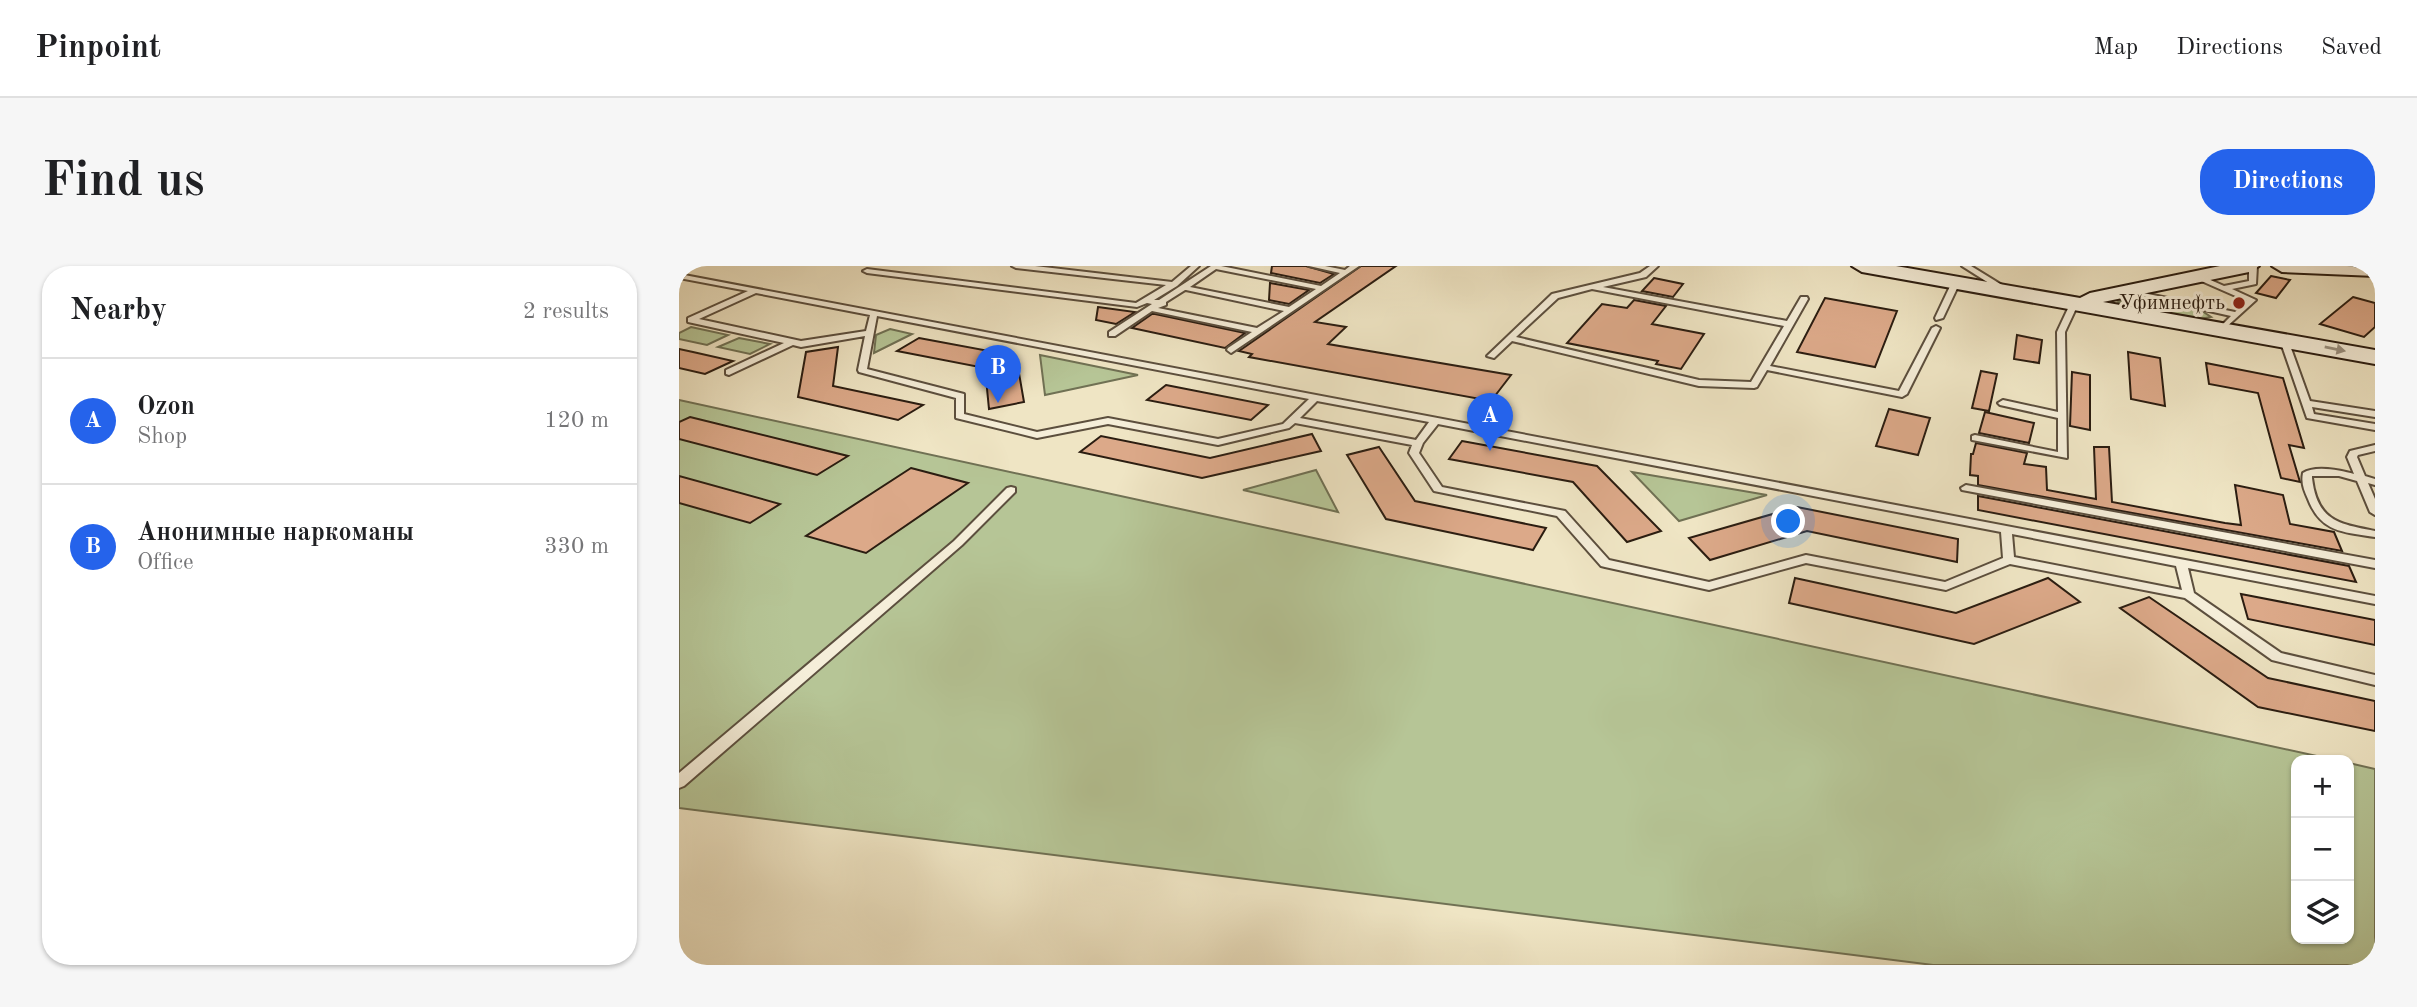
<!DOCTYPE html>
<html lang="en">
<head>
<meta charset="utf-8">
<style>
  body { margin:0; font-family:"Old Standard TT",serif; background:#f6f6f6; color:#202124 }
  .controls { position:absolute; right:21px; bottom:21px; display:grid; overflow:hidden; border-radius:14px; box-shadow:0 2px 5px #0004 }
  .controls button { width:63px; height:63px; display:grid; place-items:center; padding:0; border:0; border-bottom:2px solid #e0e0e0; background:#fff; color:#202124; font:35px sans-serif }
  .you { position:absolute; left:1110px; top:256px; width:24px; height:24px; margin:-18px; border:5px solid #fff; border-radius:50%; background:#1a73e8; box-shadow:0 0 0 10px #1a73e833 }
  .badge { display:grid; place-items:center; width:46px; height:46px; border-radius:50%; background:#2563eb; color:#fff; font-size:23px; font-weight:700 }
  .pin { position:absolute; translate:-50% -58px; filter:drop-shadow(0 2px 4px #0008) }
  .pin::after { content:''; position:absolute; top:37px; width:24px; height:21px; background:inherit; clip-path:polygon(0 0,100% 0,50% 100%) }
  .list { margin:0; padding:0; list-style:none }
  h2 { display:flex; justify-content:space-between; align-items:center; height:91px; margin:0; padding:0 28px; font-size:30px }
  h2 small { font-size:23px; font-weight:400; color:#757577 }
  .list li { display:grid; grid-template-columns:46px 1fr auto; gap:21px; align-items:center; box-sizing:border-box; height:126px; padding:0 28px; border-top:2px solid #e0e0e0 }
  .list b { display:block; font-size:26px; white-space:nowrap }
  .list p { margin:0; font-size:23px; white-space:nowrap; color:#757577 }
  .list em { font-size:23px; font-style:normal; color:#757577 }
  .icon { flex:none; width:38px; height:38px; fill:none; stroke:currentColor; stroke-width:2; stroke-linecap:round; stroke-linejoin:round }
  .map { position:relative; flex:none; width:1696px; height:699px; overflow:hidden; border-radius:28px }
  header { display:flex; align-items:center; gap:42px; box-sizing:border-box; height:98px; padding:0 35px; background:#fff; border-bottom:2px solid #e0e0e0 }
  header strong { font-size:33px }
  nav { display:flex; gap:38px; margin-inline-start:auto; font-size:24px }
  .intro { display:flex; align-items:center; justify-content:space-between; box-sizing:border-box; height:168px; padding:0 42px }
  h1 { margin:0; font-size:49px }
  .button { padding:18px 32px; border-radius:28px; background:#2563eb; color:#fff; font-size:24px; font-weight:700 }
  main { display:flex; gap:42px; padding:0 42px }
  aside { flex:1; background:#fff; border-radius:28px; box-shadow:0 2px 5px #0004 }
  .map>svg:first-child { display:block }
  .green { fill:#b6c596; stroke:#707154; stroke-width:2 }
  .building { fill:#dca989; stroke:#2b1d11; stroke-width:2 }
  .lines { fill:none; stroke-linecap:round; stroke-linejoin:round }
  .service-casing { stroke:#5c4f3e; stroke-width:4 }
  .secondary-casing { stroke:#2b1d11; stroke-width:4 }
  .service { fill:#f5eed9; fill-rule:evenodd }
  .secondary { fill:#f5eed9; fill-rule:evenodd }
  .oneway { fill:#9a907f }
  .poi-dot { fill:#8f2418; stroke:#f5eed9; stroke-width:2.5 }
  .labels { text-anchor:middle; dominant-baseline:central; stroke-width:6; stroke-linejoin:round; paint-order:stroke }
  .far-poi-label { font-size:21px; fill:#2b1d11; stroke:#f5eed9; text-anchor:end }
</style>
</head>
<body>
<header>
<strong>Pinpoint</strong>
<nav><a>Map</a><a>Directions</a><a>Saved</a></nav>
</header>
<div class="intro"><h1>Find us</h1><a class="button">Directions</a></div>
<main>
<aside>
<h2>Nearby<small>2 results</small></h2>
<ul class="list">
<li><span class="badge">A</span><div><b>Ozon</b><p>Shop</p></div><em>120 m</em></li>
<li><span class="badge">B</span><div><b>Анонимные наркоманы</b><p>Office</p></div><em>330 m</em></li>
</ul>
</aside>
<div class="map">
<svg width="1696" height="699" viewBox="0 0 1696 699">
  <rect width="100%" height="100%" fill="#efe5c4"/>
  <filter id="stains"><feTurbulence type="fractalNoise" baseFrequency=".00286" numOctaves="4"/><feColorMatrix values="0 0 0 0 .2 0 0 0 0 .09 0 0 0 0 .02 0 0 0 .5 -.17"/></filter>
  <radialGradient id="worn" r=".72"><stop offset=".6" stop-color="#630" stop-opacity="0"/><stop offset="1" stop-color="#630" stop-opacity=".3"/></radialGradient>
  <g class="green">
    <path d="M1445,33l78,12 9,6 -11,2 -75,-13 -7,-4z"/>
    <path d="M12,61l37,8 -21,10 -28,-6v-6z"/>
    <path d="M211,63l22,5 -38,19 2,-18z"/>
    <path d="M60,72l31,6 -20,10 -32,-7z"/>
    <path d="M361,89l98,20 -93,20z"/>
    <path d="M0,134l1656,360h-39v179h53v-176l26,6v196h-442l-1254,-157z"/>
    <path d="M637,204l22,42 -95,-22z"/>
    <path d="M953,206l135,23 -88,26z"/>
  </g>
  <g class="building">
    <path d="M593,0h34l28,8 -14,9 -49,-10z"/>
    <path d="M682,0h35l-81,56 31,5 -18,17 183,31 -20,26 -242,-44 3,-3 -13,-3z"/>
    <path d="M1592,10l19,4 -14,18 -20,-5z"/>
    <path d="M975,12l29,6 -10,13 -31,-6z"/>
    <path d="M591,17l39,7 -20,14 -20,-4z"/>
    <path d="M1674,31l22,6v24l-11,10 -44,-13z"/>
    <path d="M1146,32l72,13 -22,56 -78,-15z"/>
    <path d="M955,34l32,6 -14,18 52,10 -23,35 -25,-5 2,-3 -91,-18 35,-39 25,4z"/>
    <path d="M419,41l37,5 -19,12 -20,-4z"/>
    <path d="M473,48h3l90,19 -20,15 -93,-20z"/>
    <path d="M1338,69l25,5 -3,23 -25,-4z"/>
    <path d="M240,72l97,18 8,46 -35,7 -4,-41 -88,-17z"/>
    <path d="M159,81l-5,39 90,19 -25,15 -100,-23 8,-45z"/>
    <path d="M0,83l14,3 40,9 -28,13 -26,-6z"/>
    <path d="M1449,86l32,6 5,48 -34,-7z"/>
    <path d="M1527,97l77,15 21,70 -15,-3 11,37 -19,-4 -23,-85 -49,-9z"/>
    <path d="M1302,105l16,3 -8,37 -17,-3z"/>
    <path d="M1393,106l18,3v55l-20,-4z"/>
    <path d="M487,119l102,20 -17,15 -104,-20z"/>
    <path d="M1210,143l41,9 -12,37 -42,-9z"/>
    <path d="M1306,146l49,11 -5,20 -50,-10z"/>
    <path d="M11,151l158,39 -31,19 -138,-36v-17z"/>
    <path d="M633,168l9,17 -119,27 -122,-26 21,-16 109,22z"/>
    <path d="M783,175l135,25 64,65 -34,11 -54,-60 -124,-23z"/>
    <path d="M1297,177l51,10 -3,11 22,3 1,23 49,9 -2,-52h15l3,55 113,21 16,2 -6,-40 48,10 7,29 44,8 8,19 -364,-66v-9l-8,-1 1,-21h2z"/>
    <path d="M700,181l36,54 131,27 -13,22 -147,-31 -39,-64z"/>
    <path d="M232,202l57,15 -102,70 -60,-17z"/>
    <path d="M0,210l101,28 -30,19 -71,-20z"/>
    <path d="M1299,230l371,70 7,16 -378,-72z"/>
    <path d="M1118,241l161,32 -1,23 -150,-31 -97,29 -21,-22z"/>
    <path d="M1116,312l161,35 92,-35 32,24 -106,42 -185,-41z"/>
    <path d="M1562,328l134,26v25l-127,-26z"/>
    <path d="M1470,331l119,81 107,23v30l-117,-24 -138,-99z"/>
  </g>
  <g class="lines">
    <g class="service-casing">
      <g id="service">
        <path d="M0,0h5l-5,3z"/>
        <path d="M333,0h23l137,16 19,-16h8l-22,20 -23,14h5l52,-34h10l100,20 19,-13 -31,-7h16l20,4 5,-4h9l-128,87 -4,-3 1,-2 24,-16 -100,-21 -37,25h-6v-4l43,-28 -5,-1 -10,4 -270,-34 -4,-2 4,-2 269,34 30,-18 -150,-17zM537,3l100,20 -27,18 -99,-20zM506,24h1l98,21 -27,17 -99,-20 8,-3v-3z"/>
        <path d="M971,0h8l-12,11 -43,10 184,34 14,-24h6l1,2 -38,67 129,25 33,-63 4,-2 4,2 -33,66 -5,3 -135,-27 -10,17 -3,1 -55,-2 -187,-45 -18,17 -7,-2 65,-62 88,-21zM913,23l192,37 -33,56 -52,-2 -183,-43 42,-39z"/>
        <path d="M1283,0h9l39,24 -7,2z"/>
        <path d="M1570,0h8l-1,18 -24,5 24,11 -33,30 -4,-2 12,-12 -111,-25 4,-2 111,23 12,-11 -57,-25 7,-2 27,12 25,-5z"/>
        <path d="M0,8l1696,322v8l-187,-36 6,25 87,60 94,22v10l-103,-25 -87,-62 -175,-34 -64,26 -140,-27 -97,27 -104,-23 -4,-1 -44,-50 -123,-25 -25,-38 3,-8 -117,-22 -6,5 -71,17 -110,-21 -71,14 -81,-20v-20l-97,-26 -1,-2 7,-34 -64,11 -8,-2 -64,30 -3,-1v-4l58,-27 -96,-21v-4l60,-27 -69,-13zM77,27l114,22 -4,16 -65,10 -102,-22zM198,50l432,83 -26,25 -65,15 -110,-21 -71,14 -73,-18v-20l-97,-25zM638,135l112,21 -13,18 -116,-22zM759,158l563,108 2,26 -58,24 -139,-27 -97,27 -100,-22 -44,-49 -123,-24 -23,-34 4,-10zM1333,268l164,32 6,24 -168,-33z"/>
        <path d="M1274,14l7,2 -17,36 -7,2 -1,-2z"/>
        <path d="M1393,34l7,2 -14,30 2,126 -95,-18v-4l3,-1 83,17v-34l-58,-13 -2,-2 5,-3 55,12 -1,-80z"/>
        <path d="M1602,72l7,2 22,61 65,10v6l-63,-10 2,7 61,10v6l-68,-12 -27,-78z"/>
        <path d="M1696,179v6l-17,4 -1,2 8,19 10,3v6l-7,-2 7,16v16l-5,-3 -13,-31 -18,-5h-27v2c5,43 27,46 63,53v6c-31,-5 -54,-4 -67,-38 -4,-9 -7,-16 -5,-26 12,-8 37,-3 51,1l-7,-17 3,-6z"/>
        <path d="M1287,219l409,75v8l-413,-78 -1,-2z"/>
        <path d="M332,221l4,1v4l-53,53 -278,241 -5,2v-15l275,-232 53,-53z"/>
      </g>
    </g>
    <g class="secondary-casing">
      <g id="secondary">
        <path d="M1173,0h44l184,32 10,-5 130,-27h39l-10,6 -146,30 272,48v14l-513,-92z"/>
        <path d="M1593,0h103v10l-93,-4z"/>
      </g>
    </g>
    <use href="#service" class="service"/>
    <use href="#secondary" class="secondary"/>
  </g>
  <defs><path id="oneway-solid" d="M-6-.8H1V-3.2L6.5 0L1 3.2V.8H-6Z" transform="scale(1.75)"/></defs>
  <use class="oneway" href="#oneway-solid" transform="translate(1656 83) rotate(11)"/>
  <circle class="poi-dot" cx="1560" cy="37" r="7"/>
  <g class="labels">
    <g class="far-poi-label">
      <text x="1546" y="37">Уфимнефть</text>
    </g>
  </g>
  <rect width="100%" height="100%" filter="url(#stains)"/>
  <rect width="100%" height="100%" fill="url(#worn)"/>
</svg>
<div class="controls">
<button>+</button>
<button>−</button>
<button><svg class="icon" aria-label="layers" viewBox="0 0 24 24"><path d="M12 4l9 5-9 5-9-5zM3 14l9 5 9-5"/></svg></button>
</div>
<div class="you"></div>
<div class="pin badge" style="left:811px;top:185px">A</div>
<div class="pin badge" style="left:319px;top:137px">B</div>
</div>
</main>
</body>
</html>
